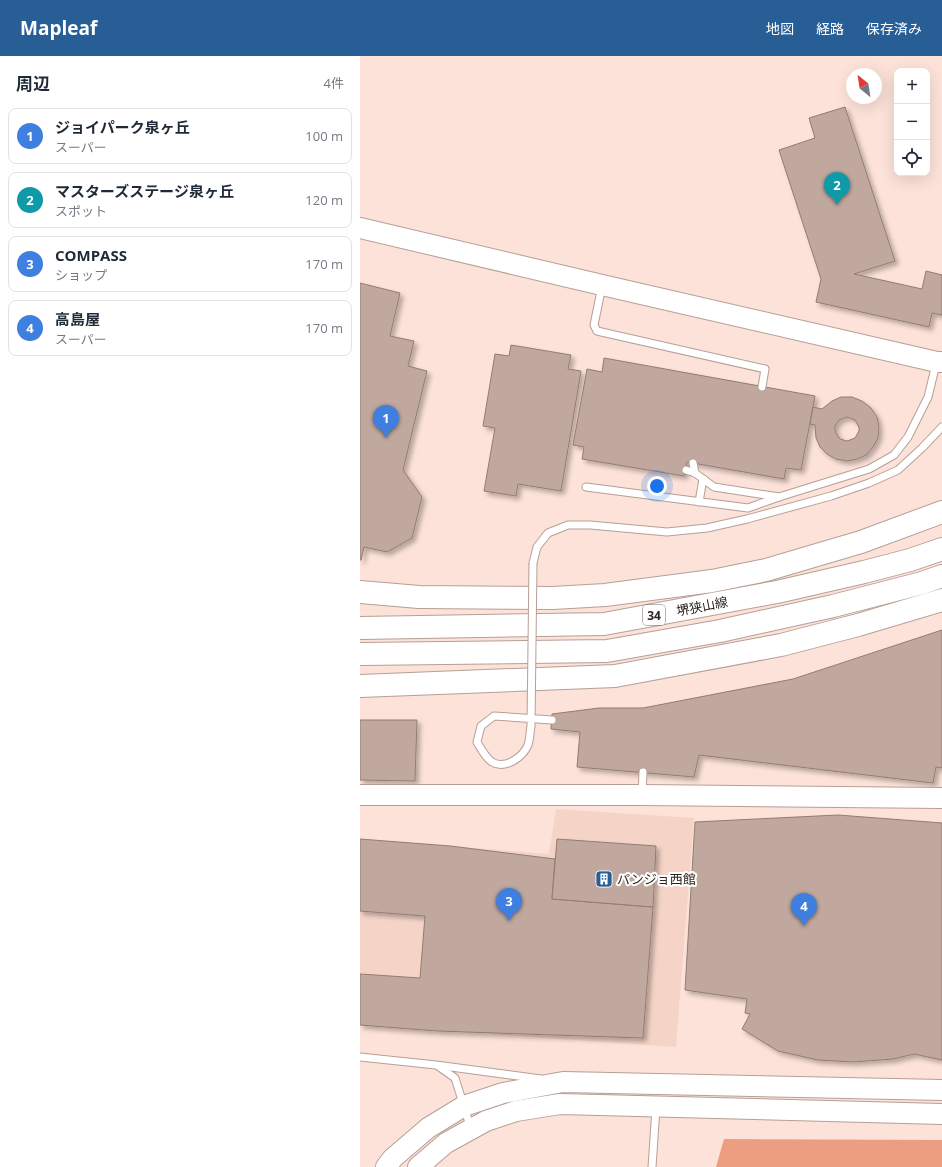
<!DOCTYPE html>
<html lang="ja">
<head>
<meta charset="utf-8">
<style>
  body { margin:0; font-family:"Open Sans","Noto Sans JP",sans-serif; background:#f2f2f3; color:#1f2937 }
  .controls { position:absolute; right:12px; top:12px; display:grid; overflow:hidden; border-radius:8px; box-shadow:0 4px 16px #0002 }
  .controls button { width:36px; height:36px; display:grid; place-items:center; padding:0; border:0; border-bottom:1px solid #e0e1e3; background:#fff; color:#1f2937; font:20px sans-serif }
  .compass { position:absolute; left:486px; top:12px; width:36px; height:36px; border-radius:50%; background:#fff; box-shadow:0 4px 16px #0002; rotate:330deg }
  .you { position:absolute; left:297px; top:430px; width:14px; height:14px; margin:-10px; border:3px solid #fff; border-radius:50%; background:#1a73e8; box-shadow:0 0 0 6px #1a73e833 }
  .badge { display:grid; place-items:center; width:26px; height:26px; border-radius:50%; background:#275e96; color:#fff; font-size:13px; font-weight:700 }
  .pin { position:absolute; translate:-50% -33px; filter:drop-shadow(0 1px 2px #0008) }
  .pin::after { content:''; position:absolute; top:21px; width:14px; height:12px; background:inherit; clip-path:polygon(0 0,100% 0,50% 100%) }
  .list { margin:0; padding:0; list-style:none }
  h2 { display:flex; justify-content:space-between; align-items:center; height:52px; margin:0; padding:0 16px; font-size:17px }
  h2 small { font-size:13px; font-weight:400; color:#747a83 }
  .list li { display:grid; grid-template-columns:26px 1fr auto; gap:12px; align-items:center; box-sizing:border-box; height:56px; margin:0 8px 8px; padding:0 8px; border:1px solid #e0e1e3; border-radius:8px }
  .list b { display:block; font-size:15px; white-space:nowrap }
  .list p { margin:0; font-size:13px; white-space:nowrap; color:#747a83 }
  .list em { font-size:13px; font-style:normal; color:#747a83 }
  .icon { flex:none; width:22px; height:22px; fill:none; stroke:currentColor; stroke-width:2; stroke-linecap:round; stroke-linejoin:round }
  .map { position:relative; flex:none; width:582px; height:1111px; overflow:hidden }
  header { display:flex; align-items:center; gap:24px; box-sizing:border-box; height:56px; padding:0 20px; background:#275e96; color:#fff }
  header strong { font-size:19px }
  nav { display:flex; gap:22px; margin-inline-start:auto; font-size:14px }
  main { display:flex }
  aside { flex:1; background:#fff }
  .map>svg:first-child { display:block }
  .built { fill:#f5d4c7 }
  .forest { fill:#ed9e80 }
  .building { fill:#c0a89e; stroke:#927c73; fill-rule:evenodd; filter:url(#shadow) }
  .lines { fill:none; stroke-linecap:round; stroke-linejoin:round }
  .lane-casing { stroke:#b79f96; stroke-width:9 }
  .secondary-casing { stroke:#b79f96; stroke-width:22 }
  .primary-casing { stroke:#b79f96; stroke-width:24 }
  .lane { stroke:#fff; stroke-width:7 }
  .secondary { stroke:#fff; stroke-width:20 }
  .primary { stroke:#fff; stroke-width:22 }
  .lane-bridge-casing { stroke:#b79f96; stroke-width:9; stroke-linecap:butt }
  .lane-bridge { stroke:#fff; stroke-width:7 }
  .labels { text-anchor:middle; dominant-baseline:central; stroke-width:4; stroke-linejoin:round; paint-order:stroke }
  .shield { fill:#fff; stroke:#6d6664; stroke-width:1 }
  .shield-label { font-size:12px; font-weight:bold; fill:#2e2521 }
  .street-label { font-size:13px; fill:#2e2521; stroke:#fff }
  .poi-label { font-size:13px; fill:#2e2521; stroke:#fff; text-anchor:start }
</style>
</head>
<body>
<header>
<strong>Mapleaf</strong>
<nav><a>地図</a><a>経路</a><a>保存済み</a></nav>
</header>
<main>
<aside>
<h2>周辺<small>4件</small></h2>
<ul class="list">
<li><span class="badge" style="background:#3f7fe0">1</span><div><b>ジョイパーク泉ヶ丘</b><p>スーパー</p></div><em>100 m</em></li>
<li><span class="badge" style="background:#0f9aa8">2</span><div><b>マスターズステージ泉ヶ丘</b><p>スポット</p></div><em>120 m</em></li>
<li><span class="badge" style="background:#3f7fe0">3</span><div><b>COMPASS</b><p>ショップ</p></div><em>170 m</em></li>
<li><span class="badge" style="background:#3f7fe0">4</span><div><b>高島屋</b><p>スーパー</p></div><em>170 m</em></li>
</ul>
</aside>
<div class="map">
<svg width="582" height="1111" viewBox="0 0 582 1111">
  <defs>
    <filter id="shadow"><feDropShadow dx="3.5" dy="3.5" stdDeviation="2" flood-color="#0004"/></filter>
  </defs>
  <rect width="100%" height="100%" fill="#fce2d8"/>
  <path class="built" d="M196,753l138,9 -18,229 -316,-22v-186l189,15z"/>
  <path class="forest" d="M364,1083l218,1v27h-226z"/>
  <g class="building">
    <path d="M485,51l50,154 -41,13 68,15 4,-18 16,4v40l-10,-2 -3,14 -113,-25 5,-23 -42,-129 36,-12 -6,-20z"/>
    <path d="M0,227l40,10 -10,43 24,5 -6,25 19,5 -24,99 19,27 -10,41 -25,14 -23,-5 -3,13h-1z"/>
    <path d="M151,289l60,10 -3,14 13,2 -20,120 -43,-7 -2,12 -32,-5 11,-63 -12,-2 12,-72 14,2z"/>
    <path d="M244,302l211,38 -14,74 -15,-2 -2,11 -97,-17 -3,14 -102,-17 2,-12 -11,-2 14,-76 15,3z"/>
    <path d="M481,341h11l10,4 9,7 6,9 2,10 -1,11 -5,9 -7,8 -9,4 -10,2 -11,-2 -9,-5 -7,-7 -4,-9 -1,-13 -5,-1 3,-17 9,2 10,-8zM487,361l8,3 4,7v4l-4,7 -8,3 -7,-2 -4,-6 -1,-3v-4l4,-6z"/>
    <path d="M582,574v138l-6,-1 -3,16 -234,-28 -5,22 -117,-10 3,-35 -29,-3 1,-15 47,-6h44l150,-29z"/>
    <path d="M0,664h57l-2,61 -55,-1z"/>
    <path d="M478,759l104,8v237l-28,-6 -21,5 -40,3 -35,-2 -40,-9 -36,-22 8,-15 -5,-1 2,-14 -62,-9 10,-168z"/>
    <path d="M0,783l90,7 105,13 -3,40 101,8 -10,131 -206,-7 -77,-6v-51l60,4 5,-62 -65,-5z"/>
    <path d="M197,783l99,7 -3,61 -101,-8z"/>
  </g>
  <g class="lines">
    <g class="lane-casing">
      <g id="lane">
        <path d="M242,230l-8,39 3,6 168,38 -3,18"/>
        <path d="M333,407l2,10"/>
        <path d="M326,414l9,3 19,14 65,10"/>
        <path d="M226,431l162,21 31,-11 90,-28 25,-14 14,-18 20,-40 8,-33"/>
        <path d="M339,446l4,-23"/>
        <path d="M173,507l4,-16 11,-14 20,-8h22l77,7 40,-4 40,-9 84,-23 38,-13 29,-13 24,-22 20,-21"/>
        <path d="M282,739l1,-23"/>
        <path d="M0,1001l76,8 105,14"/>
        <path d="M78,1010l17,12 16,51"/>
        <path d="M292,1111l4,-59"/>
      </g>
    </g>
    <g class="secondary-casing">
      <g id="secondary">
        <path d="M0,172l242,57 335,77h5"/>
        <path d="M0,739h282l300,3"/>
        <path d="M26,1111l7,-9 35,-30 36,-22 39,-13 60,-11 379,8"/>
        <path d="M58,1111l28,-24 40,-22 30,-10 44,-7 382,10"/>
      </g>
    </g>
    <g class="primary-casing">
      <g id="primary">
        <path d="M0,536l59,5 134,1 52,-3 107,-14 54,-11 95,-28 81,-30"/>
        <path d="M0,572l244,-4 173,-32 87,-20 46,-12 32,-11"/>
        <path d="M0,598l247,-3 113,-20 113,-25 89,-23 20,-7"/>
        <path d="M0,630l255,-10 166,-31 77,-20 84,-25"/>
      </g>
    </g>
    <use href="#lane" class="lane"/>
    <use href="#secondary" class="secondary"/>
    <use href="#primary" class="primary"/>
    <g class="lane-bridge-casing">
      <path id="lane-bridge" d="M173,507l-2,163c-1,5 -1,13 -3,19 -5,12 -23,25 -36,17 -7,-5 -11,-13 -15,-20l4,-16 13,-10 58,4"/>
    </g>
    <use href="#lane-bridge" class="lane-bridge"/>
  </g>
  <defs>
    <g id="building-square" transform="scale(0.9)"><rect x="-9" y="-9" width="18" height="18" rx="4" fill="#275e96" stroke="#fff"/><path d="M-4-6H4V6H1V3H-1V6H-4ZM-2.5-4.3h1.7v1.8h-1.7ZM.8-4.3h1.7v1.8H.8ZM-2.5-1h1.7V.8h-1.7ZM.8-1h1.7V.8H.8Z" fill="#fff"/></g>
  </defs>
  <g fill-rule="evenodd">
    <use href="#building-square" x="244" y="823"/>
  </g>
  <g class="labels">
    <rect class="shield" x="283" y="549" width="22" height="20" rx="3"/>
    <g class="shield-label">
      <text x="294" y="559">34</text>
    </g>
    <g class="street-label">
      <text transform="translate(342 550) rotate(-11)">堺狭山線</text>
    </g>
    <g class="poi-label">
      <text x="257" y="823">パンジョ西館</text>
    </g>
  </g>
</svg>
<div class="controls">
<button>+</button>
<button>−</button>
<button><svg class="icon" aria-label="locate" viewBox="0 0 24 24"><circle cx="12" cy="12" r="6"/><path d="M12 2v4M12 18v4M2 12h4M18 12h4"/></svg></button>
</div>
<svg class="compass" viewBox="-18 -18 36 36"><path d="M0-13l5 13h-10z" fill="#e53935"/><path d="M0 13l5-13h-10z" fill="#747a83"/></svg>
<div class="you"></div>
<div class="pin badge" style="left:26px;top:382px;background:#3f7fe0">1</div>
<div class="pin badge" style="left:477px;top:149px;background:#0f9aa8">2</div>
<div class="pin badge" style="left:149px;top:865px;background:#3f7fe0">3</div>
<div class="pin badge" style="left:444px;top:870px;background:#3f7fe0">4</div>
</div>
</main>
</body>
</html>
